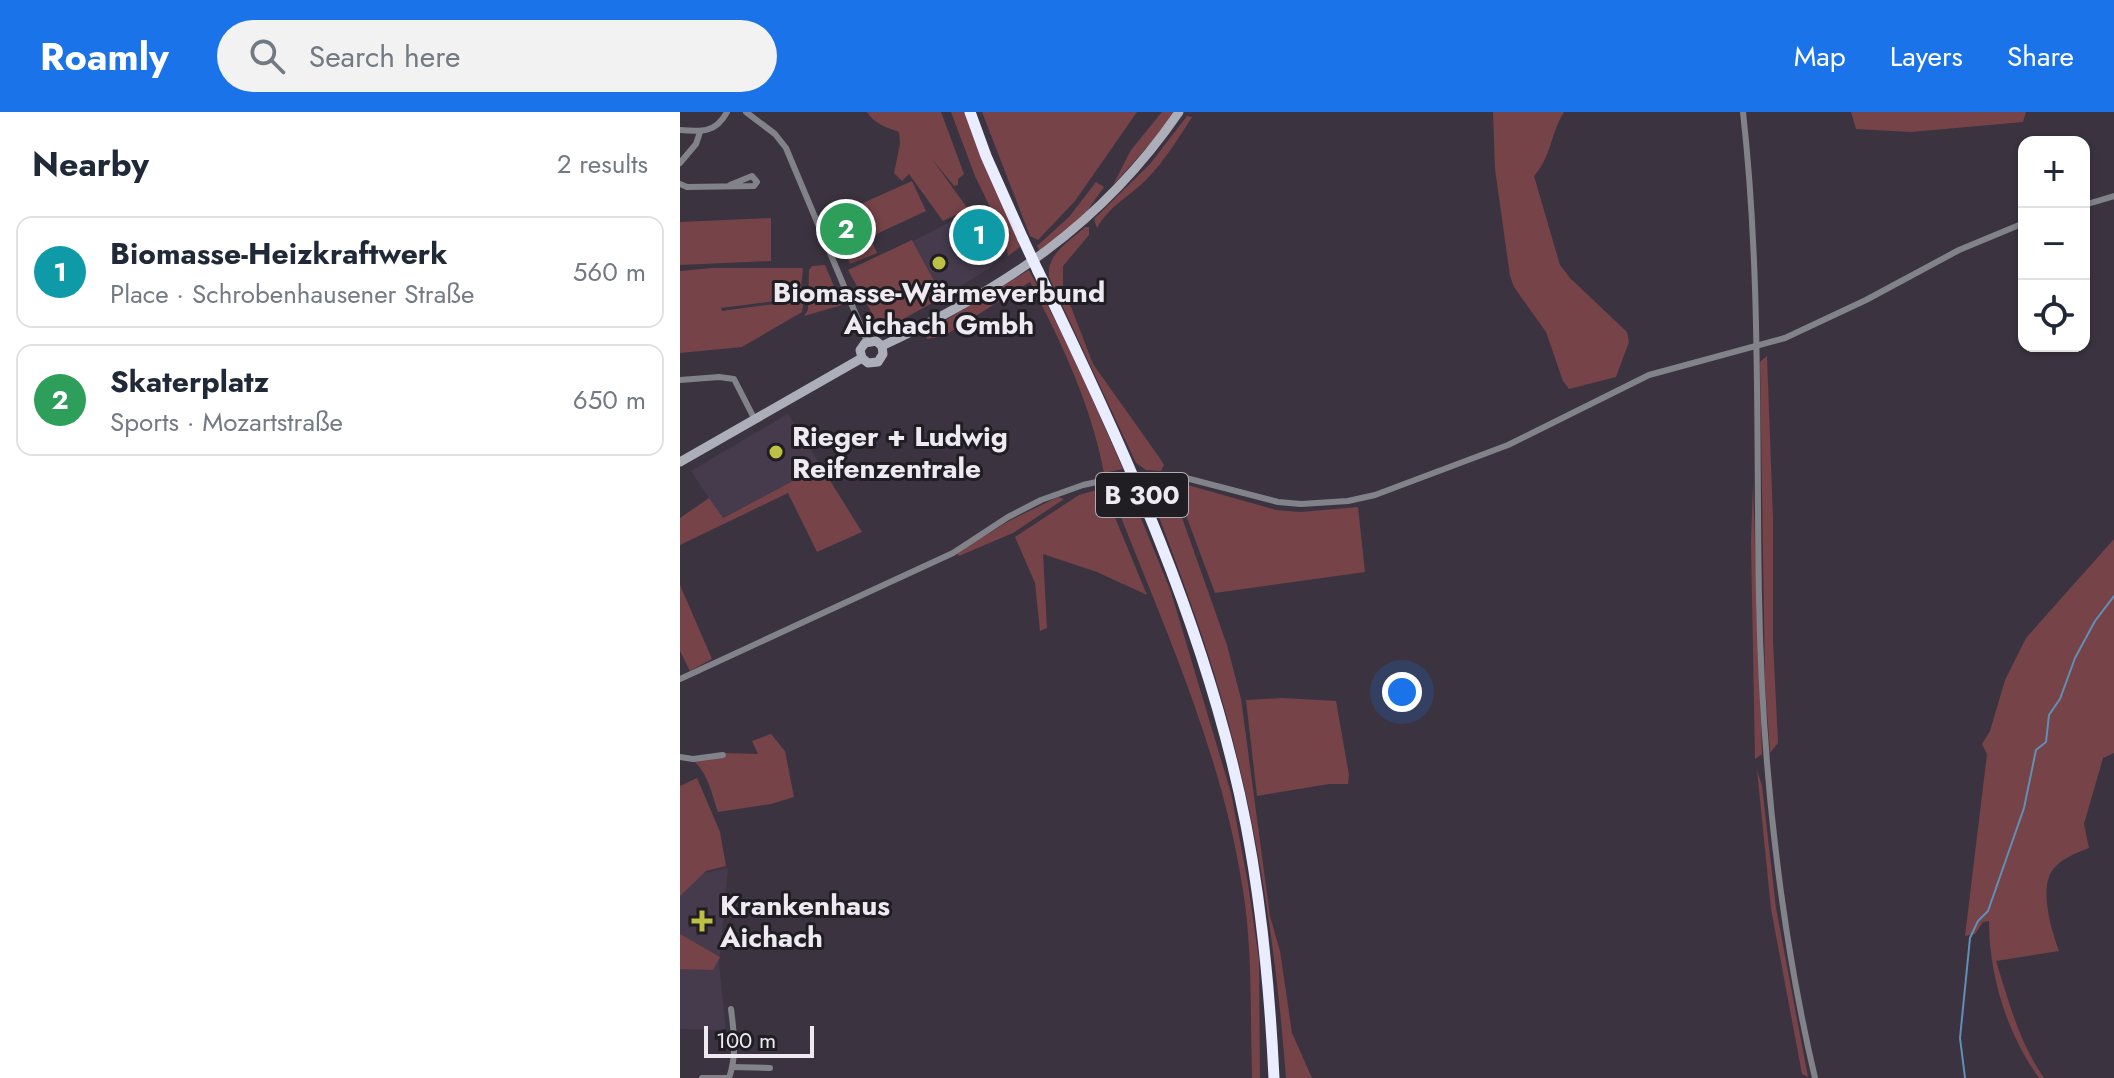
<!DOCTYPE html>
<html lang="en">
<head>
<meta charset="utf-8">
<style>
  body { margin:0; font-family:Jost,sans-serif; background:#f2f2f3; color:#1f2937 }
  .controls { position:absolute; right:24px; top:24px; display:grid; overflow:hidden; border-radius:16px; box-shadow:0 2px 6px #0004 }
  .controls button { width:72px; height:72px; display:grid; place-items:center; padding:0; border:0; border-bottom:2px solid #e0e1e3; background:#fff; color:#1f2937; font:40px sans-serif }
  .scale { position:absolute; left:24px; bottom:20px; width:110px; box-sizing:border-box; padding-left:8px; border:4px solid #efeaf2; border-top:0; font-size:22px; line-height:28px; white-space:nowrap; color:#efeaf2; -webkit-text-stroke:6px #201d23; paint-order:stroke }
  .you { position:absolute; left:722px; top:580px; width:28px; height:28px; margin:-20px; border:6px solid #fff; border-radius:50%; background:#1a73e8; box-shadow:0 0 0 12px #1a73e833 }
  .badge { display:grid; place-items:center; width:52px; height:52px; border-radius:50%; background:#1a73e8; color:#fff; font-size:26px; font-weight:700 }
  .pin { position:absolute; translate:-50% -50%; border:4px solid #fff; box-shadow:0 2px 8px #0006 }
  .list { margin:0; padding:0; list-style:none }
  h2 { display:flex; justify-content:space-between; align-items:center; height:104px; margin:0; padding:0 32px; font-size:34px }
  h2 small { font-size:26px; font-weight:400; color:#747a83 }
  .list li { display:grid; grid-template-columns:52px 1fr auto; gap:24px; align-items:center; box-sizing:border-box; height:112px; margin:0 16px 16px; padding:0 16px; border:2px solid #e0e1e3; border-radius:16px }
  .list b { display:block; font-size:30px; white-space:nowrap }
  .list p { margin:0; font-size:26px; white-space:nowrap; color:#747a83 }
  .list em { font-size:26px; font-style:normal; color:#747a83 }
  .icon { flex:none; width:44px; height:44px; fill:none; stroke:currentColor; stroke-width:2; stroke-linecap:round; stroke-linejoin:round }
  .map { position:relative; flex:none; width:1434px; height:966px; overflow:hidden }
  header { display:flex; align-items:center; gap:48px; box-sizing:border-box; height:112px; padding:0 40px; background:#1a73e8; color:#fff }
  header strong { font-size:38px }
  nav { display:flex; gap:44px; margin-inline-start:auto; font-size:28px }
  .search { width:560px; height:72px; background:#f2f2f3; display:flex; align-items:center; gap:20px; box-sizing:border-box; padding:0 28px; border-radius:44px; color:#747a83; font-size:30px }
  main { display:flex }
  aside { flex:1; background:#fff }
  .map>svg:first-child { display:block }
  .built { fill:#453b4d }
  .green { fill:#754348 }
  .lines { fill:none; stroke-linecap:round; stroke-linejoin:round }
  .stream { stroke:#618fb7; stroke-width:2 }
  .street { stroke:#82838a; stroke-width:6 }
  .secondary { stroke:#acaeb9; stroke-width:9 }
  .highway { stroke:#eaedff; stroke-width:11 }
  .street-bridge { stroke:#82838a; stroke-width:6 }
  .highway-bridge { stroke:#eaedff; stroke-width:11 }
  .poi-dot { fill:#bcc044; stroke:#201d23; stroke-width:3 }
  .labels { text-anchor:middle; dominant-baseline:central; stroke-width:6; stroke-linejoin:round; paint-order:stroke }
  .shield { fill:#201d23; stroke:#b1acb4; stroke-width:2 }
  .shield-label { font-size:26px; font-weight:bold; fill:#efeaf2 }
  .poi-label { font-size:28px; font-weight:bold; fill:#efeaf2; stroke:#201d23; text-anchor:start }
</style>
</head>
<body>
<header>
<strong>Roamly</strong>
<div class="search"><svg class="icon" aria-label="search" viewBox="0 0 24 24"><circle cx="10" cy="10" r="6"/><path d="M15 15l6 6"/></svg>Search here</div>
<nav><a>Map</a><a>Layers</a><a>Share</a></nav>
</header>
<main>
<aside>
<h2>Nearby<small>2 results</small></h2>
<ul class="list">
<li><span class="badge" style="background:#0f9aa8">1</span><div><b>Biomasse-Heizkraftwerk</b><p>Place · Schrobenhausener Straße</p></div><em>560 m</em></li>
<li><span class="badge" style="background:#2e9e5b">2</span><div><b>Skaterplatz</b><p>Sports · Mozartstraße</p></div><em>650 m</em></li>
</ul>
</aside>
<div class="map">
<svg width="1434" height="966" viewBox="0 0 1434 966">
  <rect width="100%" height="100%" fill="#3b3440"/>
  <g class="built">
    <path d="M301,94l21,50 -14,13 -45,28 -30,-56z"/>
    <path d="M108,302l33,52 -99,52 -31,-47z"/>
    <path d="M48,756l-9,96 7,66 -46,-1v-151z"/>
  </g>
  <g class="green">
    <path d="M187,0h74l23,62 -6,5v6l-4,1 -22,-27 36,50 -25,12 -34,-47 -7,7 -8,-8 6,-29 -1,-12c-13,-5 -25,-8 -32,-20z"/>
    <path d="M271,0h14l55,135 -12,9 -3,-18 -30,-62z"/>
    <path d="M302,0h155l-62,89 -37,39 -8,-4z"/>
    <path d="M482,0h13l-9,14 -53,59 18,-35z"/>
    <path d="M813,0h71c-13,20 -13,46 -30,64l26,89 10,13 57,54 2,10 -13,35 -47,12 -6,-8 -17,-49 -32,-45 -4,-11 -15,-107z"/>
    <path d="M1171,0h175l-3,10 -112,10 -55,-3z"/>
    <path d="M507,4l5,1c-14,22 -27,43 -45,62 -17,17 -38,27 -50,49l-3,-9 56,-55z"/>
    <path d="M232,69l14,30 -58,27 -14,-31z"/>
    <path d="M416,70l8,5 -19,27 -45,38 -3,-6 32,-29z"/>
    <path d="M168,99l13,31 10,-3 6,14 -27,11 -6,-14 11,-6 -11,4 -12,-31z"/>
    <path d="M91,106v43l-91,4v-43z"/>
    <path d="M405,115h4v8l-26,31v20l30,78 66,93 5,8 -3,6 -15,-1 -10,-7 -87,-186c-3,-23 21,-36 36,-50z"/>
    <path d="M232,128l31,57 -58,32 -5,-1 -32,-58z"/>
    <path d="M145,153l17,40 -38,11 4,-6 1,-40 3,-4z"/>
    <path d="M32,156h91l-3,30 -79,10 1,3 82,-11 -2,12 -60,35 -62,6v-82z"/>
    <path d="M349,158l44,85 50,114 -19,4c-13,-69 -42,-129 -74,-191l-86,54 -17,3 -1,-7z"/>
    <path d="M1087,244l6,163v122l5,102 -8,10 -5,-71 -5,-320z"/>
    <path d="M141,354l41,66 -45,20 -29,-59 -108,52v-27l29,-20 14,20z"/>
    <path d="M478,372h9l6,8 54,153 14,54 29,217 10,35 12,82 20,45h-26c-9,-118 -26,-238 -57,-353 -21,-80 -51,-157 -80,-235z"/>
    <path d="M504,372l92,26 24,2 58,-5 7,65 -150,21 -37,-99v-6z"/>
    <path d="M1073,372l9,270 -7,5 -4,-217z"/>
    <path d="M420,377l4,2 43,104 -50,-23 -54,-18 4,74 -7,3 -5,-48 -20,-46 64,-42z"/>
    <path d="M449,377l42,103 60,201 17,91 11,76 1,118h-8c-2,-65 1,-130 -10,-194 -22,-137 -81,-264 -131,-392z"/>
    <path d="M378,385l6,2 -51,34 -54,23 -2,-3 52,-32z"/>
    <path d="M1434,427v214l-11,5 -19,66 5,24c-13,5 -29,11 -37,23 -13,19 0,61 7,80l-63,10c13,41 23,81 48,117h-5c-32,-44 -50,-103 -50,-157l-6,1 -8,12 -10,2 22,-182 -5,-10 8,-13 15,-51 21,-42z"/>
    <path d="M0,473l32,74 -22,12 -10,-20z"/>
    <path d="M602,586l54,3 13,74 -1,9h-19l-72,12 -11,-96z"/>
    <path d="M91,622l14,17 9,46 -23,7 -53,8c-7,-20 -9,-36 -24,-51l31,-4 1,-4 32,1 -6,-13z"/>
    <path d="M1077,658l5,16 14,122 32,169 -6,-3 -31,-165z"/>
    <path d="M17,666l23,54 6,34 -20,5 -26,25v-110z"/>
    <path d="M0,822l40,23 -7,13 -33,-1z"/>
  </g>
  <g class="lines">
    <path class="stream" d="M1285,966l-5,-40 10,-100 8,-17 10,-10 36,-103 12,-58 10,-8 3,-27 11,-16 15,-41 20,-37 19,-25"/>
    <g class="street">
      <path d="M66,0l29,22 11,14 81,193"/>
      <path d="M1063,0c18,161 13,323 16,485 3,162 19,323 56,481"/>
      <path d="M0,18c21,2 36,3 47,-18"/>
      <path d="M0,51l16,-19 4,-12"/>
      <path d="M0,72l7,3 67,-1 3,-4 -5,-6 -22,9"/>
      <path d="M1404,93l30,-9"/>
      <path d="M0,268l39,-3 15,2 21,41"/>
      <path d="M479,363l23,2 96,25 23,2 47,-3 27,-6 133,-50 141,-70 136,-37 81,-38 93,-50 65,-27"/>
      <path d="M0,567l273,-126 55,-36 33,-17 42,-15 27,-6"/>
      <path d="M0,645l13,2 30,-4"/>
      <path d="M53,955l37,1"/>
      <path d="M22,966h27"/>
      <path d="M49,966c8,-22 5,-46 2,-69"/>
    </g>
    <g class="secondary">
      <path d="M202,234c122,-58 219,-120 297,-234"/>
      <path d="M182,246l6,5 10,-1 5,-8 -1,-8"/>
      <path d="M182,246l-2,-8 5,-7 11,-2 6,5"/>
      <path d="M0,350l182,-104"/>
    </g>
    <g class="highway">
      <path d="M290,0l16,44 37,83"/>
      <path d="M358,159c86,177 170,360 208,554 16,83 24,169 28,253"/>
    </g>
    <path class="street-bridge" d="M430,367l49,-4"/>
    <path class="highway-bridge" d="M343,127l15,32"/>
  </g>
  <g class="poi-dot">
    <circle cx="259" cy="151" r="8"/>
    <circle cx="96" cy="340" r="8"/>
    <path d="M18 797h8v8h8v8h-8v8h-8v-8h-8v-8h8z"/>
  </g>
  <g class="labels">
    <rect class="shield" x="416" y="361" width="92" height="44" rx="6"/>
    <g class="shield-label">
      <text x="462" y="383">B 300</text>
    </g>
    <g class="poi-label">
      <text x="259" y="180" text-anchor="middle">Biomasse-Wärmeverbund<tspan x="259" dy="32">Aichach Gmbh</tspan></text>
      <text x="112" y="324">Rieger + Ludwig<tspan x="112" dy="32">Reifenzentrale</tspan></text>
      <text x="40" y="793">Krankenhaus<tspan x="40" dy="32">Aichach</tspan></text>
    </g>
  </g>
</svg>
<div class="controls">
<button>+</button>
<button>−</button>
<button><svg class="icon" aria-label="locate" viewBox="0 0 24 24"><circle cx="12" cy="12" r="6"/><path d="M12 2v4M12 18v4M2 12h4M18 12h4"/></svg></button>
</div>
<div class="scale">100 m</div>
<div class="you"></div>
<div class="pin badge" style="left:299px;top:123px;background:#0f9aa8">1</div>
<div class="pin badge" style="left:166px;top:117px;background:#2e9e5b">2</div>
</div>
</main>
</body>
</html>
